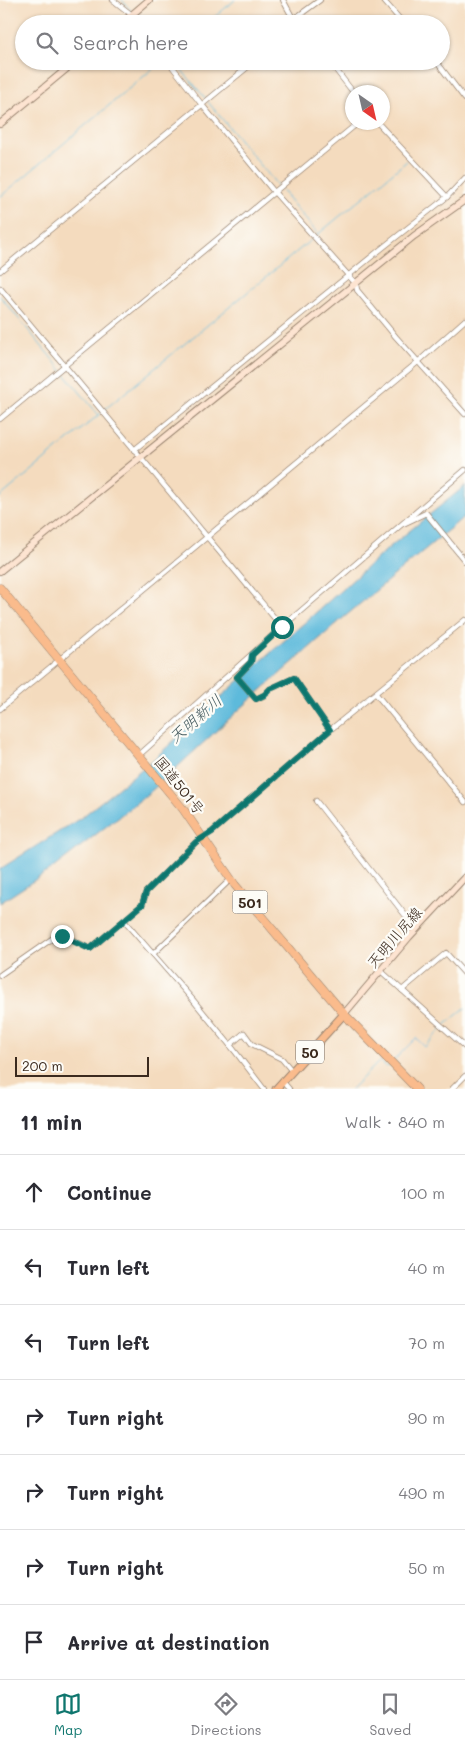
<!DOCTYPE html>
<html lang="en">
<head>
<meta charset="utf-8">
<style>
  body { margin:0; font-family:Mali,"Klee One",sans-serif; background:#f7f7f7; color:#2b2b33 }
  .compass { position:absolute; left:345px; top:85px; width:45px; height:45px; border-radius:50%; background:#fff; box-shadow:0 1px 4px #0004; rotate:146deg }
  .scale { position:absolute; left:15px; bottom:12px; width:134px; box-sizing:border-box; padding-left:5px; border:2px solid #3b2a1e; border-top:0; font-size:14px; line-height:18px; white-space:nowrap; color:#3b2a1e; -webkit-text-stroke:4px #fdfcf7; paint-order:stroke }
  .stop { position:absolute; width:15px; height:15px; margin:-11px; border:4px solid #0f766e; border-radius:50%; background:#fff }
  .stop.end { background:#0f766e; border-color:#fff; box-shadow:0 1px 5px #0008 }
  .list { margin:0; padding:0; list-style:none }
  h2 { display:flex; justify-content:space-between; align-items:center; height:65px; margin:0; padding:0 20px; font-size:21px }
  h2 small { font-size:16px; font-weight:400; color:#7c7c81 }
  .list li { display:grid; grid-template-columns:32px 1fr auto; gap:15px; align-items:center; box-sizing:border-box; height:75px; padding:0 20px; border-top:1px solid #e1e1e2 }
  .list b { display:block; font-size:19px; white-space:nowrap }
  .list em { font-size:16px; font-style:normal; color:#7c7c81 }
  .icon { flex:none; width:28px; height:28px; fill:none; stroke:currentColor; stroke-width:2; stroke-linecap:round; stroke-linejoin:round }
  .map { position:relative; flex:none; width:465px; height:1089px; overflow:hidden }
  .search { position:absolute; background:#fff; box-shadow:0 1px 4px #0004; left:15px; right:15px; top:15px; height:55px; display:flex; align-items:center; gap:12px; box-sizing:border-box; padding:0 18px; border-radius:28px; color:#7c7c81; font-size:19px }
  .sheet { height:590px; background:#fff }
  nav { display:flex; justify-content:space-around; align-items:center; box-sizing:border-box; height:70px; border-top:1px solid #e1e1e2; background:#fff; font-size:14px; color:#7c7c81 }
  nav a { display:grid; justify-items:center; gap:2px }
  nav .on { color:#0f766e }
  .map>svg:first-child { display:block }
  .water { fill:#5dbadb; stroke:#4c727c }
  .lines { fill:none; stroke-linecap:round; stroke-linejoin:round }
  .stream { stroke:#5dbadb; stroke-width:1 }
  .street-casing { stroke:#98826e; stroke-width:6 }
  .secondary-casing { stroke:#98826e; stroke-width:8 }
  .primary-casing { stroke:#98826e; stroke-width:9 }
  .highway-casing { stroke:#98826e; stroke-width:9 }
  .street { stroke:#fff; stroke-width:4.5 }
  .secondary { stroke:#fde4d1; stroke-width:6 }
  .primary { stroke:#fabb8c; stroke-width:7 }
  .highway { stroke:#fabb8c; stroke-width:8 }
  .route { stroke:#0f766e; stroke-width:6 }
  .labels { text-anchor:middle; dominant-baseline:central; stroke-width:4.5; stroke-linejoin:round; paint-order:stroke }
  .shield { fill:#fdfcf7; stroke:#75695f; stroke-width:1 }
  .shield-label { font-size:14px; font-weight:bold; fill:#3b2a1e }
  .street-label { font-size:15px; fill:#3b2a1e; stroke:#fdfcf7 }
  .water-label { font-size:16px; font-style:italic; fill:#475c60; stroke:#fdfcf7 }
</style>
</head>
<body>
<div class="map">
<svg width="465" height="1089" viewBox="0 0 465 1089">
  <rect width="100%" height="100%" fill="#fdfcf7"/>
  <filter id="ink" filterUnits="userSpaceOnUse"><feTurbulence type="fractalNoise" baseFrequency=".02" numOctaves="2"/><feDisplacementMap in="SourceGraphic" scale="10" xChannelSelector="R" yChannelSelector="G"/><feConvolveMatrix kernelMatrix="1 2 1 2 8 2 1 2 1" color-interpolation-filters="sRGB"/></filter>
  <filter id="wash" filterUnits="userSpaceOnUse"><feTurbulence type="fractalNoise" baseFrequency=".0096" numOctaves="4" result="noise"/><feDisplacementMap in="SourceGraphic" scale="20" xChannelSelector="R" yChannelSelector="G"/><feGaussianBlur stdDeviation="1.12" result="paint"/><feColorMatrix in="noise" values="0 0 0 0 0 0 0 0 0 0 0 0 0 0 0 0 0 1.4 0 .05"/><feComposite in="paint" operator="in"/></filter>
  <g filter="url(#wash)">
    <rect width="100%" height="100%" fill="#f4dbbe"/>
    <path class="water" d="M465,486v30l-123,103 -102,90 -91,84 -96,75 -53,35v-34l82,-52 71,-57 71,-66 168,-149z"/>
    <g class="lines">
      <g class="stream">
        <path d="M122,0l10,12"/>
        <path d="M206,24l29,-24"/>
        <path d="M174,61l32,38"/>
        <path d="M208,102l110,132"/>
        <path d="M0,197l162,-136"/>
        <path d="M317,235l90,-74"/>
        <path d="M0,296l98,118"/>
        <path d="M104,410l207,-170"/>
        <path d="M0,497l101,-84"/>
        <path d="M445,1025l20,-17"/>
        <path d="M394,1060l22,-22 9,9 17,-19"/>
        <path d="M351,1089l29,-28 7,6 3,-2"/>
      </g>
    </g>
  </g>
  <g filter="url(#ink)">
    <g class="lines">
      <g class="street-casing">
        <g id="street">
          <path d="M113,0l19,15 7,9"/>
          <path d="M283,0l13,24"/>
          <path d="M383,0l21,24"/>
          <path d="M294,19l26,-19"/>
          <path d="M168,61l34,44 73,88 81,91 1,6 39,47 69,77"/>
          <path d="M329,61l24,31"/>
          <path d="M436,61l29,38"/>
          <path d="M377,122l70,75"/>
          <path d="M0,271l255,-210"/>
          <path d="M0,288l282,339"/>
          <path d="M0,419l359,-297"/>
          <path d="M134,450l247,-201 66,-52 18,-19"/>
          <path d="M403,524l23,-11 39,48"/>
          <path d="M252,655l-1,7 -14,15 19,22 9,-4 5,-6 24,-11 36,52"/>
          <path d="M376,694l89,108"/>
          <path d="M0,709l419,-348 46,-41"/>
          <path d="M138,756l144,-129 183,-157"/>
          <path d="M316,801l100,128"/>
          <path d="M125,922l68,78 41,50 30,39"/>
          <path d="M153,954l78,-75"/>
          <path d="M381,971l84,76"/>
          <path d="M0,975l56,-39 11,1 23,12 52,-44 4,-13 50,-50 16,-10 118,-102 135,-110"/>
          <path d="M402,990l44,-37 19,21"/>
          <path d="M230,1045l14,-12 8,11 30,15 10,12"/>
          <path d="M283,1082l6,7"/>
          <path d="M452,1089l13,-13"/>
        </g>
      </g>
      <g class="secondary-casing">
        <g id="secondary">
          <path d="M121,24l28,-24"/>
          <path d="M0,124l76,-63"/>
          <path d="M0,571l414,-335 51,-36"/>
          <path d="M344,1014l65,-77 56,-60"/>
        </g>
      </g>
      <g class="primary-casing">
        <path id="primary" d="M276,1089l68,-75"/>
      </g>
      <g class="highway-casing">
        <path id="highway" d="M0,588l183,221 52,76 109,129 73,75"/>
      </g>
      <use href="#street" class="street"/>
      <use href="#secondary" class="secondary"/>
      <use href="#primary" class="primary"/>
      <use href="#highway" class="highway"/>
    </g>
  </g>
  <g class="lines" filter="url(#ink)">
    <path class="route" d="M62,936l28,13 52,-44 4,-13 50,-50 16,-10 118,-102 -36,-52 -24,11 -6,6 -8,4 -19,-22 14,-15 1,-7 30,-28"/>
  </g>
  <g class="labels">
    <g class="shield">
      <rect x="232.5" y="890.5" width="35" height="23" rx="4"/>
      <rect x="296" y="1040.5" width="28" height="23" rx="4"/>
    </g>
    <g class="shield-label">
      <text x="250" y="902">501</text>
      <text x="310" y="1052">50</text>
    </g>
    <g class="street-label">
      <text transform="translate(180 785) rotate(51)">国道501号</text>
      <text transform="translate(394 937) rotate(-49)">天明川尻線</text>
    </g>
    <g class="water-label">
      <text transform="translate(195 718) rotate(-41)">天明新川</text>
    </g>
  </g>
</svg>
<svg class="compass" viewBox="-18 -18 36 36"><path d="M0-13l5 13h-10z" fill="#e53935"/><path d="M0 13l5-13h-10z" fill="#7c7c81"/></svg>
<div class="scale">200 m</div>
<div class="stop" style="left:282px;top:627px"></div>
<div class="stop end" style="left:62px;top:936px"></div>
<div class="search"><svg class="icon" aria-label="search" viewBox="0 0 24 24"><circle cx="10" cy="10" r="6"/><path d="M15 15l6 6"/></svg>Search here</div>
</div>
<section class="sheet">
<h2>11 min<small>Walk · 840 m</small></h2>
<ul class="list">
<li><svg class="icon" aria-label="ahead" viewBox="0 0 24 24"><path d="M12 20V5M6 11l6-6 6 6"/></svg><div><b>Continue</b></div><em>100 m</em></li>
<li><svg class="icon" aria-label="left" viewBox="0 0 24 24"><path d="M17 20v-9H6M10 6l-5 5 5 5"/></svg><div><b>Turn left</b></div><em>40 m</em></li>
<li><svg class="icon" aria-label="left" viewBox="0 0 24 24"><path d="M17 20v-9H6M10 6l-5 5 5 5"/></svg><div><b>Turn left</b></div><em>70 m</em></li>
<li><svg class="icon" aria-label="right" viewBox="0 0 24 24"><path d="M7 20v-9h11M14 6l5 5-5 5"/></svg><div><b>Turn right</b></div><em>90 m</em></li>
<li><svg class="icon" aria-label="right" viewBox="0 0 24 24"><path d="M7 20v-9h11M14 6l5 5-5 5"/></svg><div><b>Turn right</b></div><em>490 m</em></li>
<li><svg class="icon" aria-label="right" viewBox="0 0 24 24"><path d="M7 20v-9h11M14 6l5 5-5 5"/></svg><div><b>Turn right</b></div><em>50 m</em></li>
<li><svg class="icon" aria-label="arrive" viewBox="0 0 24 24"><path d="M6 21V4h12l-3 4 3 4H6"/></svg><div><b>Arrive at destination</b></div></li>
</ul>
</section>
<nav>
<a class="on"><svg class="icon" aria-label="map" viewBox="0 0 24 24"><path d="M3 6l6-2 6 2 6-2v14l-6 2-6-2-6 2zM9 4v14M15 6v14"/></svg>Map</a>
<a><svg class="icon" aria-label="directions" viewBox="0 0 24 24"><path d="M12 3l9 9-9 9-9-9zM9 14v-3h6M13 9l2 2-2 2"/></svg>Directions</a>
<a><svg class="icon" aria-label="saved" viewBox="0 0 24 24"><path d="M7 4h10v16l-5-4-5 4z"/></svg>Saved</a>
</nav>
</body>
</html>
